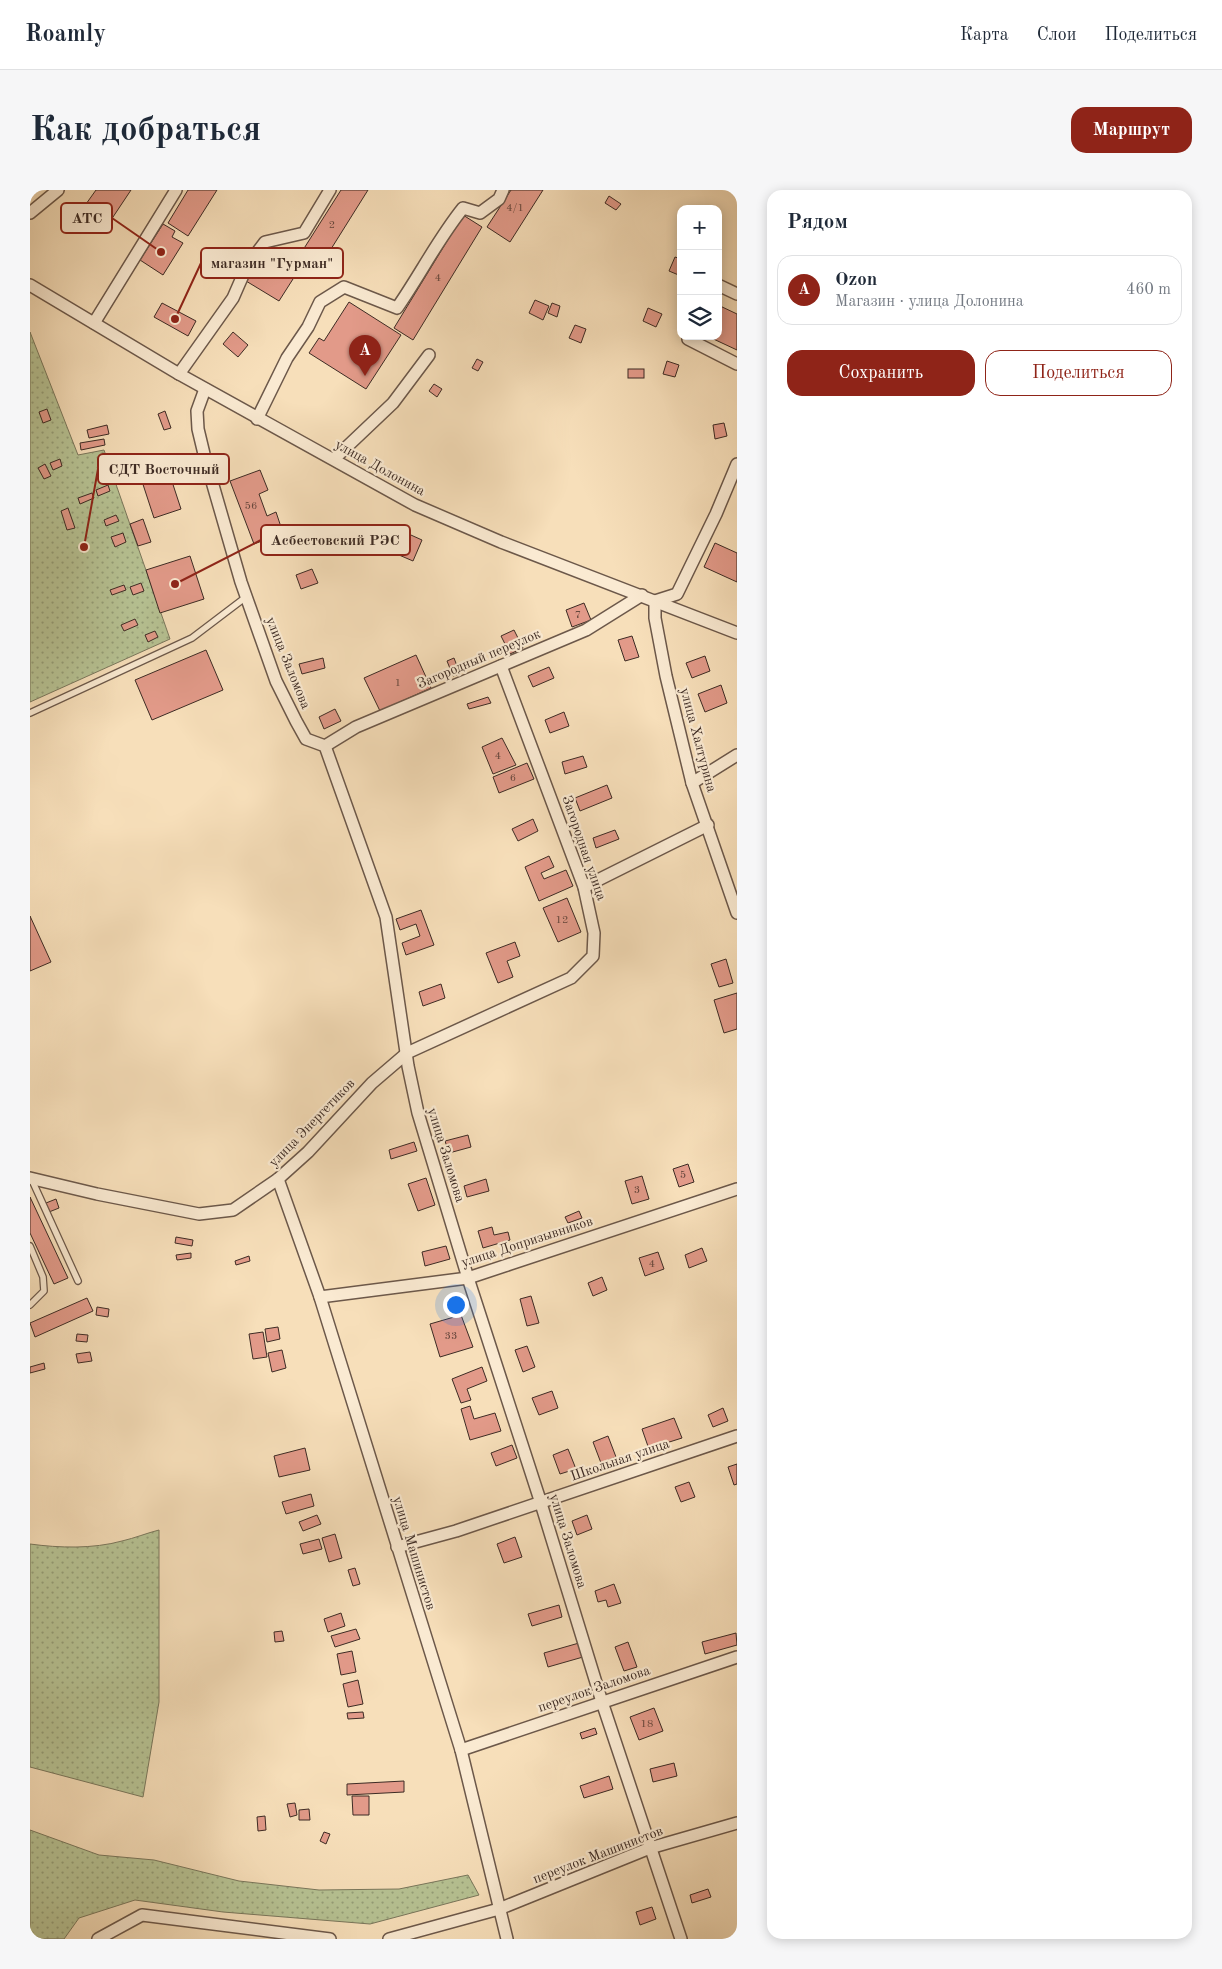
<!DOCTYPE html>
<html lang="ru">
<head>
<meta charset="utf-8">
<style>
  body { margin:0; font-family:"Old Standard TT",serif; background:#f6f6f7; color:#1f2937 }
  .controls { position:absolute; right:15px; top:15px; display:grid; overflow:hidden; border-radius:10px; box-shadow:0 2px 12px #0003 }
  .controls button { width:45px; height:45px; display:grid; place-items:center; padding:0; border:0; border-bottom:1px solid #e0e1e3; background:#fff; color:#1f2937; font:25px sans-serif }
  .you { position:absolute; left:425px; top:1114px; width:18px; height:18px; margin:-12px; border:4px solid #fff; border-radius:50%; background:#1a73e8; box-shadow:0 0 0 8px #1a73e833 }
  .badge { display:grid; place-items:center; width:32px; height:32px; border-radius:50%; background:#8f2418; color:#fff; font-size:16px; font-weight:700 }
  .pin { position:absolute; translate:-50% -41px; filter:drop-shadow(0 1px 2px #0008) }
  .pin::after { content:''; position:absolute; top:26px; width:18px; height:15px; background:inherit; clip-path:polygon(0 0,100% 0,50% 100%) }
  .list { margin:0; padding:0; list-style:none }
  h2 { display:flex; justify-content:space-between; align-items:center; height:65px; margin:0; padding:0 20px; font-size:21px }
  h2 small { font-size:16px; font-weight:400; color:#747a83 }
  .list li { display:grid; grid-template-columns:32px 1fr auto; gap:15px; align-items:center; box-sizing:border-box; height:70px; margin:0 10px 10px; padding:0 10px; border:1px solid #e0e1e3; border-radius:15px }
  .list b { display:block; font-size:19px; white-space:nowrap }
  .list p { margin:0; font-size:16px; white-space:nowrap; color:#747a83 }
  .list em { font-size:16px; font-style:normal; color:#747a83 }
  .actions { display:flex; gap:10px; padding:15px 20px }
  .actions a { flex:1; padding:11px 0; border:1px solid #8f2418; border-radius:15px; text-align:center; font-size:18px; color:#8f2418 }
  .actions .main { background:#8f2418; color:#fff }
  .icon { flex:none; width:28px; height:28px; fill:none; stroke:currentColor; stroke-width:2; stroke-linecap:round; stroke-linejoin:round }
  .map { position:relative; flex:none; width:707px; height:1749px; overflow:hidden; border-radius:15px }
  header { display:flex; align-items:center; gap:30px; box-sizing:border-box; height:70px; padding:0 25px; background:#fff; border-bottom:1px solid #e0e1e3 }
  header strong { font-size:24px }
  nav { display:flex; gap:28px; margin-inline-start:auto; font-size:18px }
  .intro { display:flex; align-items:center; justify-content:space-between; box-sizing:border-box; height:120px; padding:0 30px }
  h1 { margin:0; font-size:35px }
  .button { padding:12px 22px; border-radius:15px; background:#8f2418; color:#fff; font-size:18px; font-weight:700 }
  main { display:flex; gap:30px; padding:0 30px }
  aside { flex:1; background:#fff; border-radius:15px; box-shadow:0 2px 12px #0003 }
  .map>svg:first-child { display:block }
  .grass { fill:url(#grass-dots); stroke:#7a775c }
  .building { fill:#e29a89; stroke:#3d2b24 }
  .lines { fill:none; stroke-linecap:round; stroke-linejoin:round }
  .lane-casing { stroke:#6c584a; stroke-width:8 }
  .street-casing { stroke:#6c584a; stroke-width:14 }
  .lane { stroke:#faead2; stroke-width:5.5 }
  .street { stroke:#faead2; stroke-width:11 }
  .labels { text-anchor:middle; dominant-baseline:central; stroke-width:4.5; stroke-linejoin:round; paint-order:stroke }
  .number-label { font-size:11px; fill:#66473d }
  .street-label { font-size:14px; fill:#3d2b24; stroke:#faead2 }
  .leader { fill:none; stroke:#8f2418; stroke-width:2 }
  .callout-dot { fill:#8f2418; stroke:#faead2; stroke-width:2 }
  .callout { fill:#faead2; stroke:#8f2418; stroke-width:2 }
  .callout-label { font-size:15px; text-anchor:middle; font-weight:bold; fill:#3d2b24 }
</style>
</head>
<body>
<header>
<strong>Roamly</strong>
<nav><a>Карта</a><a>Слои</a><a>Поделиться</a></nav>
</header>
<div class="intro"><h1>Как добраться</h1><a class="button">Маршрут</a></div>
<main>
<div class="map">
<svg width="707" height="1749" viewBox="0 0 707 1749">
  <defs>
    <pattern id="grass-dots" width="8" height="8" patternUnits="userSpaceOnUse" patternTransform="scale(1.25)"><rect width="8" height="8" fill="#b7c394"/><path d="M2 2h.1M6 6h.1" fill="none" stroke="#969f79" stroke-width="1.8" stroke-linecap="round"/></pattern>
  </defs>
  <rect width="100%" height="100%" fill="#f7dfba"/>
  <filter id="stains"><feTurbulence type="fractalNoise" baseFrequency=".004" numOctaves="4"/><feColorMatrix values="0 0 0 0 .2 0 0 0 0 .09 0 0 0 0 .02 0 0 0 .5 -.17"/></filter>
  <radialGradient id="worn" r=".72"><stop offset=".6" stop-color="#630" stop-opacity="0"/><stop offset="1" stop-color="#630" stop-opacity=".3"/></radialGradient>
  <g class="grass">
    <path d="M0,142l48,123 26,-5 66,189 -140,63z"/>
    <path d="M129,1340v172l-16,95 -113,-30v-223c29,4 63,5 92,-3 13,-3 25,-8 37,-11z"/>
    <path d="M0,1640l69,25 55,5 85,21 80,9 80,-1 69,-14 11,20 -109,29 -147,-12 -88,-12 -56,18 -15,21h-34z"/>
  </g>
  <g class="building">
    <path d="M66,0h35l-20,30 -25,-16z"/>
    <path d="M158,0h29l-29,46 -20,-13z"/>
    <path d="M311,0h27l-52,83 -20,-12z"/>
    <path d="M481,0h32l-33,52 -23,-15z"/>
    <path d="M579,6l12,8 -5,6 -11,-7z"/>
    <path d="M433,25l19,12 -69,113 -19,-12z"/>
    <path d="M133,34l12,7 -3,6 11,6 -20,32 -23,-15z"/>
    <path d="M237,57l33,21 -21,33 -33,-20z"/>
    <path d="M645,67l6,2v17l-12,-5z"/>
    <path d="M505,110l14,6 -6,14 -14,-7z"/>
    <path d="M319,112l52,33 -35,54 -57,-36 10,-15 5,3z"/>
    <path d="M132,113l34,18 -8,15 -34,-19z"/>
    <path d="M522,113l8,3 -3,11 -9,-4z"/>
    <path d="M688,115l19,9v36l-30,-14h11z"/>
    <path d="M618,118l14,6 -6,13 -13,-6z"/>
    <path d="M545,135l11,4 -5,14 -12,-5z"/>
    <path d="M203,142l15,13 -10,12 -15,-13z"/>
    <path d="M447,169l6,3 -5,9 -6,-3z"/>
    <path d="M637,171l12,4 -4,12 -12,-3z"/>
    <rect x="598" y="179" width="16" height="9"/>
    <path d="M404,194l8,5 -5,8 -8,-6z"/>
    <path d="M17,219l4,11 -8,3 -4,-11z"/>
    <path d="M135,221l6,17 -7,2 -6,-16z"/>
    <path d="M694,233l3,13 -12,3 -2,-14z"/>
    <path d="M77,235l2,9 -20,4 -2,-8z"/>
    <path d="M74,249l1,6 -24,5 -1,-7z"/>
    <path d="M133,264l18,55 -27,9 -18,-55z"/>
    <path d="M30,269l2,7 -9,4 -3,-7z"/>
    <path d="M15,274l6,12 -7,3 -6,-11z"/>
    <path d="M230,280l8,20 -9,4 8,22 9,-4 7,21 -29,11 -24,-63z"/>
    <path d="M78,295l2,6 -12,5 -2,-6z"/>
    <path d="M62,303l2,5 -14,6 -2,-6z"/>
    <path d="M38,318l7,20 -8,2 -6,-19z"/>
    <path d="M86,325l3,6 -13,5 -2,-6z"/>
    <path d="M113,329l8,23 -13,4 -8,-22z"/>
    <path d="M372,341l20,9 -9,21 -21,-9z"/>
    <path d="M93,343l3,9 -11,5 -4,-10z"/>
    <path d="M685,353l22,10v29l-33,-15z"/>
    <path d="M160,366l14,43 -44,14 -14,-43z"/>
    <path d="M282,379l6,14 -17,6 -5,-14z"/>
    <path d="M111,393l3,8 -11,4 -3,-8z"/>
    <path d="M94,395l2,5 -14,5 -2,-5z"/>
    <path d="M554,413l7,17 -19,7 -6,-17z"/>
    <path d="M105,429l3,6 -14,6 -3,-6z"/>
    <path d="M484,440l9,18 -13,6 -9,-18z"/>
    <path d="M125,441l3,6 -10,5 -3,-7z"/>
    <path d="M602,446l7,21 -14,4 -7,-21z"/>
    <path d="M176,460l17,40 -71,30 -17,-40z"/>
    <path d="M386,465l15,33 -51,23 -16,-33z"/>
    <path d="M675,466l5,15 -18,7 -6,-15z"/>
    <path d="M293,468l2,10 -23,6 -3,-10z"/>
    <path d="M424,468l6,16 -7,2 -6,-15z"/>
    <path d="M519,477l5,11 -21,9 -5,-11z"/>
    <path d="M691,495l6,18 -22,9 -7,-18z"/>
    <path d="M458,507l3,6 -22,6 -2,-5z"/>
    <path d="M305,519l6,12 -17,8 -5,-12z"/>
    <path d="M534,522l5,14 -19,7 -5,-13z"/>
    <path d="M472,548l14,27 -23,9 -11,-27z"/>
    <path d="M553,566l4,11 -22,7 -3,-12z"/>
    <path d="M497,573l7,16 -35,14 -6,-16z"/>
    <path d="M577,595l5,13 -32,13 -5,-13z"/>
    <path d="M503,629l5,12 -20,10 -6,-12z"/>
    <path d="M585,640l4,9 -23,9 -3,-10z"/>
    <path d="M519,666l5,11 -13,6 3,6 22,-9 7,16 -34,15 -14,-34z"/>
    <path d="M537,708l14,34 -23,10 -15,-34z"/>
    <path d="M391,720l13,35 -28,10 -4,-12 18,-7 -4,-12 -16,6 -4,-11z"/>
    <path d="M0,726l21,46 -21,9z"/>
    <path d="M485,752l5,14 -13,5 6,16 -15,6 -12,-30z"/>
    <path d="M696,769l7,24 -14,4 -8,-23z"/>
    <path d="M411,794l4,14 -22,8 -4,-14z"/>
    <path d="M707,803v36l-13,4 -10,-33z"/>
    <path d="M438,945l3,12 -22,6 -4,-12z"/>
    <path d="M384,952l3,9 -26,8 -2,-9z"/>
    <path d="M658,974l6,18 -15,5 -6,-18z"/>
    <path d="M612,986l7,23 -17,5 -7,-23z"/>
    <path d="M396,988l9,27 -17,6 -10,-27z"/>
    <path d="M456,989l3,12 -22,6 -3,-11z"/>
    <path d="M0,1007l38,81 -14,6 -24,-51z"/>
    <path d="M26,1009l3,9 -10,4 -3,-9z"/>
    <path d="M549,1021l3,7 -14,5 -3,-6z"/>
    <path d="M462,1037l2,8 14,-3 2,8 -27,8 -5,-17z"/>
    <path d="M146,1047l17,3 -1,6 -17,-3z"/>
    <path d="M416,1056l4,13 -25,7 -3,-14z"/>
    <path d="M672,1058l5,13 -18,7 -4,-13z"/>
    <path d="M628,1062l6,17 -19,7 -6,-18z"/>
    <path d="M161,1063v5l-14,2 -1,-5z"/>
    <path d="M219,1066l1,5 -14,4 -1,-4z"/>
    <path d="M572,1087l5,13 -14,6 -5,-13z"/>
    <path d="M501,1106l8,27 -12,3 -7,-27z"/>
    <path d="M57,1108l6,13 -58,26 -5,-14z"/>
    <path d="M67,1117l12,2 -1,8 -12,-2z"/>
    <path d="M431,1125l12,32 -33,10 -10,-33z"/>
    <path d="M248,1137l2,12 -13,3 -2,-13z"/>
    <path d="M233,1142l4,25 -14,2 -4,-25z"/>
    <path d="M47,1144l11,1 -1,7 -11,-1z"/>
    <path d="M497,1156l8,21 -12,5 -8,-22z"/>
    <path d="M252,1160l4,18 -14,4 -4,-19z"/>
    <path d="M60,1162l2,9 -14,2 -2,-9z"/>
    <path d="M14,1173l1,6 -15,4v-6z"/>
    <path d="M452,1177l5,14 -20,8 4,11 -10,3 -9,-24z"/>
    <path d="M522,1201l6,17 -19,7 -7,-17z"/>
    <path d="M440,1216l4,13 21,-6 6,18 -31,9 -9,-31z"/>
    <path d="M693,1218l5,13 -15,6 -5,-12z"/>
    <path d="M644,1228l8,20 -19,6 2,6 -14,5 -9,-26z"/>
    <path d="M578,1246l8,21 -15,6 -8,-21z"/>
    <path d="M482,1255l5,13 -21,8 -5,-13z"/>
    <path d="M275,1258l5,22 -31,7 -5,-21z"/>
    <path d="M538,1259l8,20 -16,5 -7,-19z"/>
    <path d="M707,1274v20l-3,1 -6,-18z"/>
    <path d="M659,1292l6,15 -14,5 -6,-15z"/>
    <path d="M281,1304l3,12 -28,8 -4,-12z"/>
    <path d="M287,1325l4,9 -18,7 -4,-9z"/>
    <path d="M557,1325l5,14 -15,6 -5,-14z"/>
    <path d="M305,1344l7,24 -13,4 -7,-24z"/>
    <path d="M485,1347l7,20 -18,6 -7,-19z"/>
    <path d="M289,1349l3,10 -19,5 -3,-10z"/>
    <path d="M325,1378l5,16 -7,2 -5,-16z"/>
    <path d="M584,1394l7,19 -13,4 -2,-7 -8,2 -3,-11z"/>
    <path d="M529,1415l3,12 -30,9 -4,-12z"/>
    <path d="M311,1423l4,13 -17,6 -4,-13z"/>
    <path d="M326,1439l4,10 -25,8 -4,-11z"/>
    <path d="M252,1441l2,10 -9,1 -1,-10z"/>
    <path d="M706,1443l1,12 -32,9 -3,-12z"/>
    <path d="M598,1452l9,25 -13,4 -9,-24z"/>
    <path d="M549,1453l4,14 -35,10 -4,-14z"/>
    <path d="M322,1461l4,21 -15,3 -4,-21z"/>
    <path d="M328,1490l5,24 -15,3 -5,-23z"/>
    <path d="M624,1518l9,23 -24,9 -9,-23z"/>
    <path d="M333,1522l1,6 -16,1 -1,-6z"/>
    <path d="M565,1538l2,6 -15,5 -2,-6z"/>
    <path d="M644,1573l3,13 -24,6 -3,-13z"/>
    <path d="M579,1586l4,13 -29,9 -4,-12z"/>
    <path d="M374,1591v11l-57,3v-11z"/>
    <path d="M322,1606h17v19h-16z"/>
    <path d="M265,1613l2,12 -7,2 -3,-13z"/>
    <path d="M279,1619l1,11h-11v-10z"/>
    <path d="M235,1626l1,14 -8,1 -1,-14z"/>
    <path d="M294,1642l6,2 -4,10 -6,-3z"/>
    <path d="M678,1699l3,8 -19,6 -2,-8z"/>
    <path d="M622,1717l4,12 -16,6 -4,-13z"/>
  </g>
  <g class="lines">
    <g class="lane-casing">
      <g id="lane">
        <path d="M0,523l162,-75 54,-41"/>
        <path d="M1,988l47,103"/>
        <path d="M0,1056l13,31 1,14 -14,14"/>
      </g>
    </g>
    <g class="street-casing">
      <g id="street">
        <path d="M0,23l28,-23"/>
        <path d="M0,95l149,89 236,131 86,37 236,91"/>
        <path d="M688,95l19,9"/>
        <path d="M64,133l82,-133"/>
        <path d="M658,146v3l49,25"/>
        <path d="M149,184l54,-76 14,-32 18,-24 39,-9 26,-43"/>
        <path d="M175,199l-8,22 1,18 6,25 37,128 35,99 20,40 10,18 19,7 61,171 22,149 10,47 50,165 71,219 63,205 79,237"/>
        <path d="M227,229l30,-61 21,-31 12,-25 24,-15 53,21c23,-33 41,-69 66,-100l17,5 19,-14 4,-9"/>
        <path d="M304,269l59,-56 36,-48"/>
        <path d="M707,274l-21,50 -39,80 -22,7v17l11,58 26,107 45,130"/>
        <path d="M295,556l31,-19 230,-97 56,-35"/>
        <path d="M662,593l45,-28"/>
        <path d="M554,697l124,-62"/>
        <path d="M0,988l67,16 102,20 34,-4 45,-31 30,-27 64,-69 35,-30 164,-75 22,-22 1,-23 -10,-46 -83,-221"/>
        <path d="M248,989l42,118 141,453 46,189"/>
        <path d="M290,1107l148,-19 269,-89"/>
        <path d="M367,1357l59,-16 281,-95"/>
        <path d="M431,1560l276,-93"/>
        <path d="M68,1749l44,-24 188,24"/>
        <path d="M359,1749l110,-30 151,-61 87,-25"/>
      </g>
    </g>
    <use href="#lane" class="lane"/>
    <use href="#street" class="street"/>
  </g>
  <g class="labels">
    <g class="number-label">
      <text x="485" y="18">4/1</text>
      <text x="302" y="35">2</text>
      <text x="408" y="88">4</text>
      <text x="221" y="316">56</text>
      <text x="548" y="425">7</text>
      <text x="368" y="493">1</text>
      <text x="468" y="566">4</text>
      <text x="483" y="588">6</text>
      <text x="532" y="730">12</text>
      <text x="653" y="985">5</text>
      <text x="607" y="1000">3</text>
      <text x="622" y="1074">4</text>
      <text x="421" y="1146">33</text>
      <text x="617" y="1534">18</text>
    </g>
    <g class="street-label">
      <text transform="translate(350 278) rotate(29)">улица Долонина</text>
      <text transform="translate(449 469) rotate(-23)">Загородный переулок</text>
      <text transform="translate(258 473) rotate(68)">улица Заломова</text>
      <text transform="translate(668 550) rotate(75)">улица Халтурина</text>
      <text transform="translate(554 658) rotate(71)">Загородная улица</text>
      <text transform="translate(282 933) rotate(-46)">улица Энергетиков</text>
      <text transform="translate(416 965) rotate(73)">улица Заломова</text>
      <text transform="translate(497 1052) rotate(-18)">улица Допризывников</text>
      <text transform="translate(590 1270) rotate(-19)">Школьная улица</text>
      <text transform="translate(538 1351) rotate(73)">улица Заломова</text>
      <text transform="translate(384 1363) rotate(73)">улица Машинистов</text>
      <text transform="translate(564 1499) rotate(-19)">переулок Заломова</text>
      <text transform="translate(568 1665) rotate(-21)">переулок Машинистов</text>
    </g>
  </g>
  <path class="leader" d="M131 62L82 28M145 129L171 73M54 357L68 279M145 394L231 350"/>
  <g class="callout-dot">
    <circle cx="131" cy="62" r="5"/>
    <circle cx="145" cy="129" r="5"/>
    <circle cx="54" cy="357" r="5"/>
    <circle cx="145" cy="394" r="5"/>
  </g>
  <g class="callout">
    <rect x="31" y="13" width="51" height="30" rx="5"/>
    <rect x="171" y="58" width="142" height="30" rx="5"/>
    <rect x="68" y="264" width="131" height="30" rx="5"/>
    <rect x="231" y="335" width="149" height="30" rx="5"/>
  </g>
  <g class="callout-label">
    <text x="57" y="33">АТС</text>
    <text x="242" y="78">магазин "Гурман"</text>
    <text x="134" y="284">СДТ Восточный</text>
    <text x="305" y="355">Асбестовский РЭС</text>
  </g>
  <rect width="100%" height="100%" filter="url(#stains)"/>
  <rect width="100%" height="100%" fill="url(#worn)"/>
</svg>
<div class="controls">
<button>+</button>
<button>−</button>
<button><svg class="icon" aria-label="layers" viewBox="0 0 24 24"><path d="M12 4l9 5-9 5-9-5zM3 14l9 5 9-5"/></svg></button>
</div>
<div class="you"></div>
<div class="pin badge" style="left:335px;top:186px">A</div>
</div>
<aside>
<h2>Рядом<small></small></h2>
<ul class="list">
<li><span class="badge">A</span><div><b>Ozon</b><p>Магазин · улица Долонина</p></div><em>460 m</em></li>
</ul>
<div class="actions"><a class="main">Сохранить</a><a>Поделиться</a></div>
</aside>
</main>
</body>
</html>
